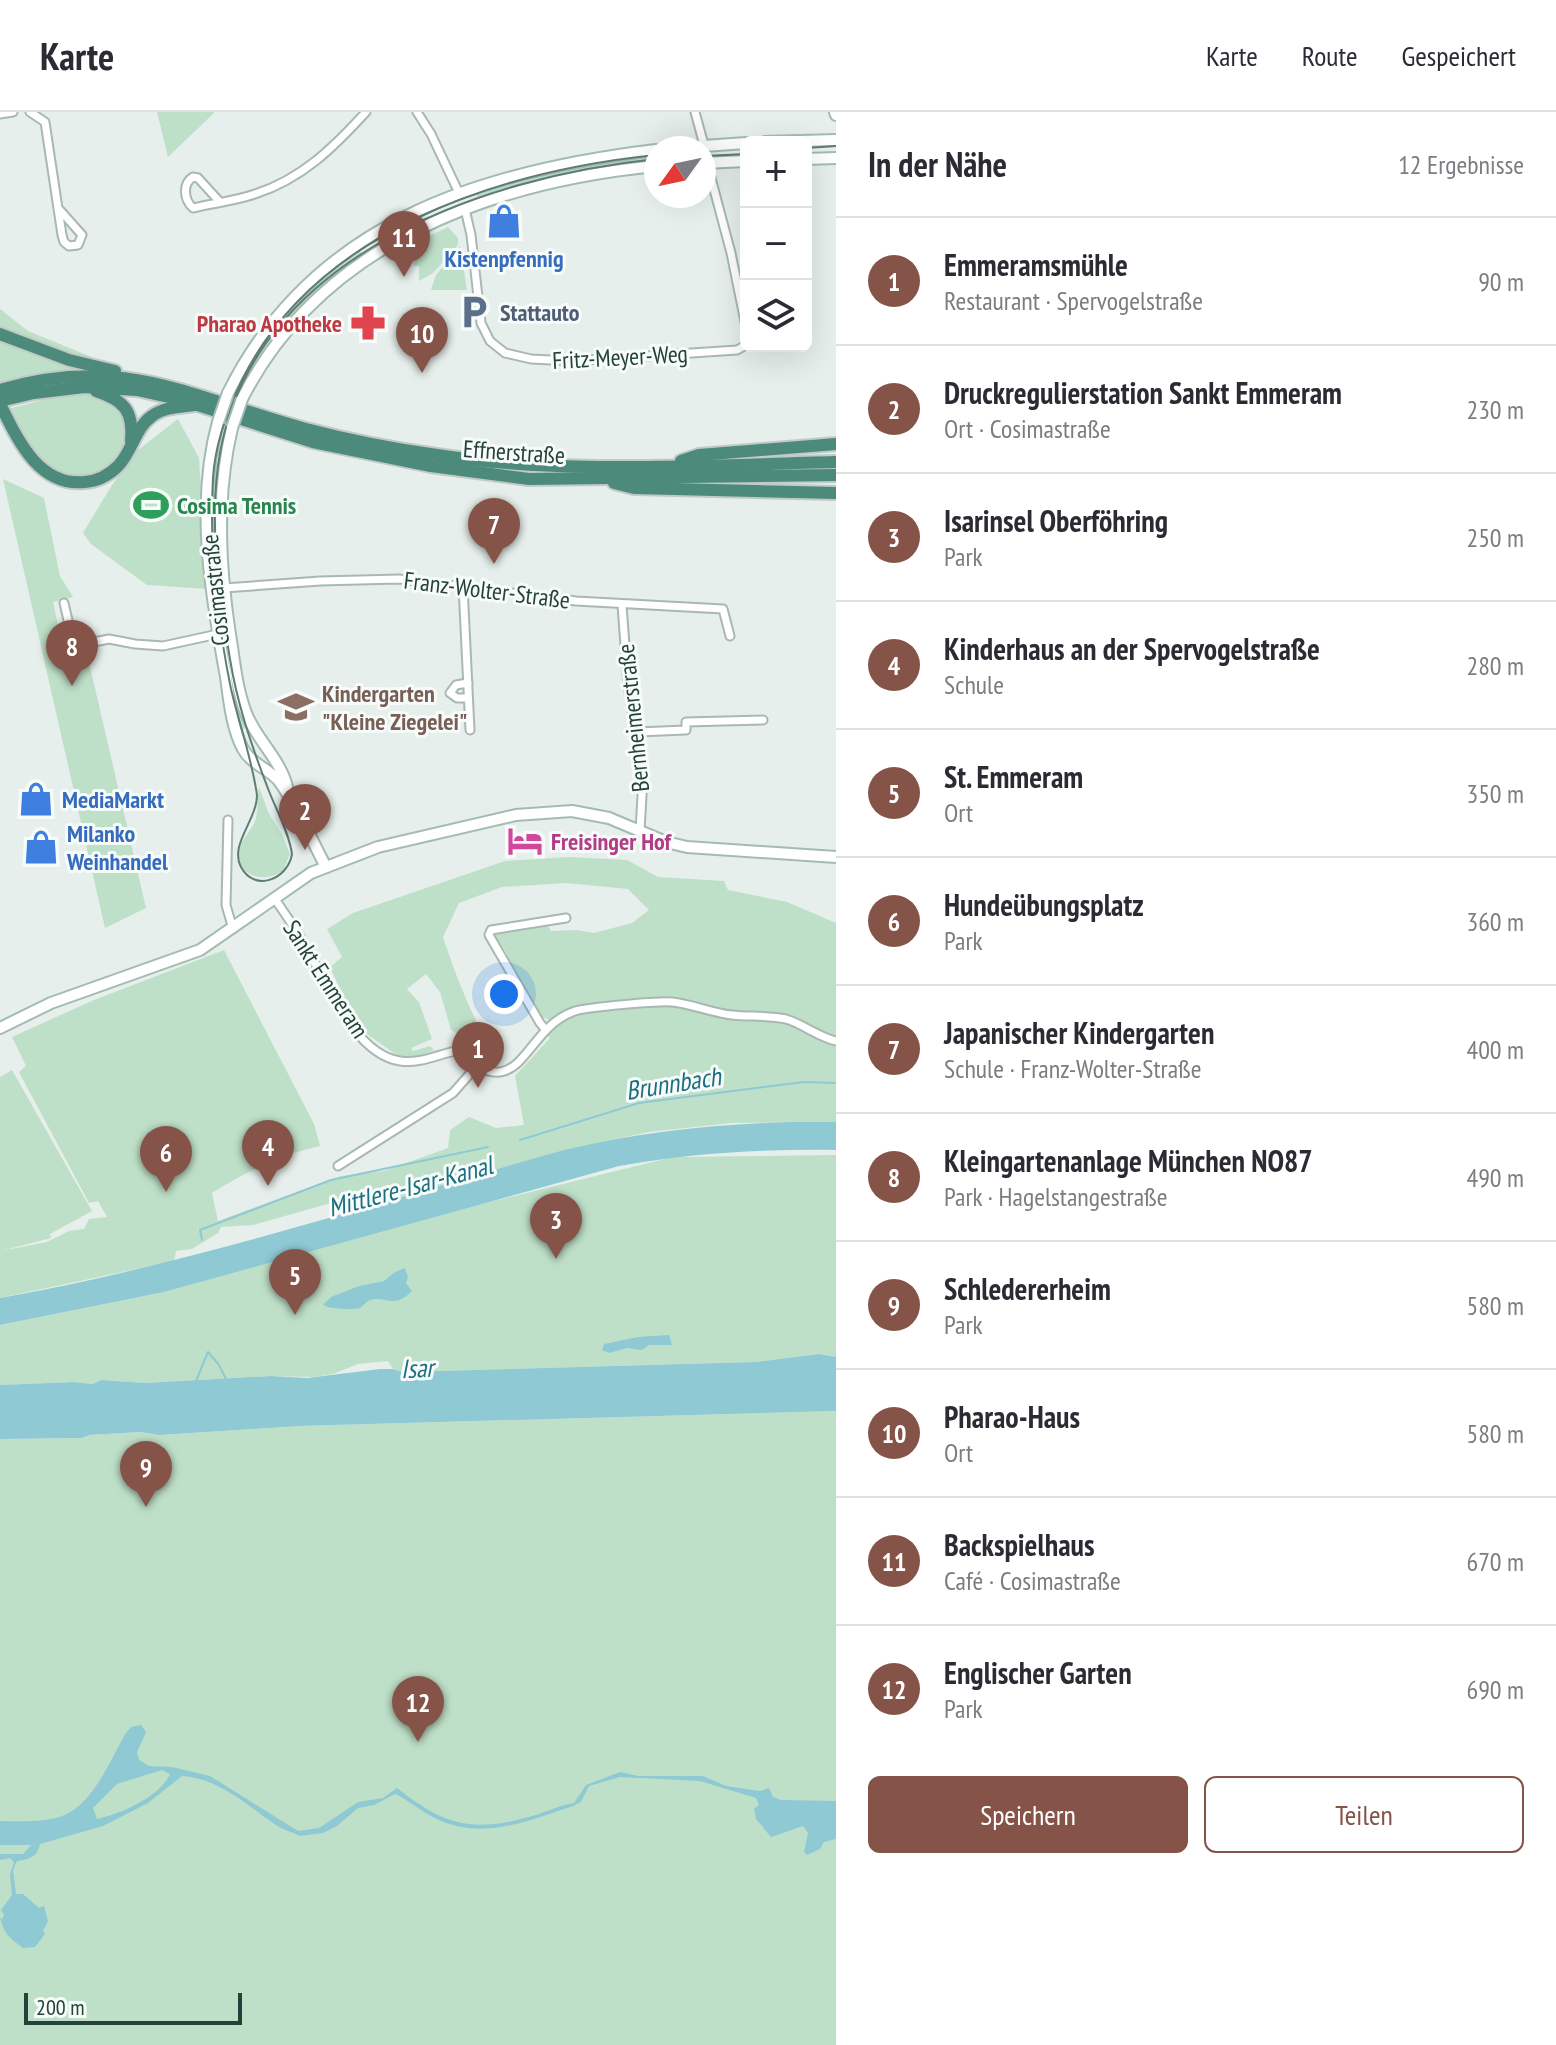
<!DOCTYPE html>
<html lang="de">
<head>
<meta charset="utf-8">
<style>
  body { margin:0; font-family:"PT Sans Narrow",sans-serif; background:#f7f7f7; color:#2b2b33 }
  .controls { position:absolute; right:24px; top:24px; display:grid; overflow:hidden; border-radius:12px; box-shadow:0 8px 32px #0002 }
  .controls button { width:72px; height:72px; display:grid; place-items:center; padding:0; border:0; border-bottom:2px solid #e1e1e2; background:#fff; color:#2b2b33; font:40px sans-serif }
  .compass { position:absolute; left:644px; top:24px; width:72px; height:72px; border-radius:50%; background:#fff; box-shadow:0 8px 32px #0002; rotate:237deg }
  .scale { position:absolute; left:24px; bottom:20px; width:218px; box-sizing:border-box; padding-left:8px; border:4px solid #24423a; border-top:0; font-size:22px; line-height:28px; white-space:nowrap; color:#24423a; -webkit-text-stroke:6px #f7fbf9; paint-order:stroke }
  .you { position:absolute; left:504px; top:882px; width:28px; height:28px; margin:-20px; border:6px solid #fff; border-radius:50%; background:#1a73e8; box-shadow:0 0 0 12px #1a73e833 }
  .badge { display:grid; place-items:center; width:52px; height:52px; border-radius:50%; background:#855347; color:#fff; font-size:26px; font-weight:700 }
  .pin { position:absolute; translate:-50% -66px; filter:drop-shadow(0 2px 4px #0008) }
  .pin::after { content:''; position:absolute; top:42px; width:28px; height:24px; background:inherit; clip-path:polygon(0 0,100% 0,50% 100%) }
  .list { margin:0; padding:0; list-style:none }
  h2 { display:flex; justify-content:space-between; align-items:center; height:104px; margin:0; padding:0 32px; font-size:34px }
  h2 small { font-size:26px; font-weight:400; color:#7c7c81 }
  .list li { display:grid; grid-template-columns:52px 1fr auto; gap:24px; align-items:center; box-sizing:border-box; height:128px; padding:0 32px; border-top:2px solid #e1e1e2 }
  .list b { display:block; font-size:30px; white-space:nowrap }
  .list p { margin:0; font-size:26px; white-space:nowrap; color:#7c7c81 }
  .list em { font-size:26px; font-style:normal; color:#7c7c81 }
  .actions { display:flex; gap:16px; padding:24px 32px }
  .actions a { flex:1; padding:18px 0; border:2px solid #855347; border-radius:12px; text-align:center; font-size:28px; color:#855347 }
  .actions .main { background:#855347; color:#fff }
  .icon { flex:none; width:44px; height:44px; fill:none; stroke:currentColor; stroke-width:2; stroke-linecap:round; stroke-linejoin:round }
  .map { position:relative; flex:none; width:836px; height:1933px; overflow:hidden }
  header { display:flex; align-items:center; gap:48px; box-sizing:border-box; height:112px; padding:0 40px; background:#fff; border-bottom:2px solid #e1e1e2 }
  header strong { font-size:38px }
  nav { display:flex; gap:44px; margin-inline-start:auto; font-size:28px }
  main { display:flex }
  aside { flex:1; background:#fff }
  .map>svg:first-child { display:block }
  .green { fill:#bfe0c8 }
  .water { fill:#8ec9d4; fill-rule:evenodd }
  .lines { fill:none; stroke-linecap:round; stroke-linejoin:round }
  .stream { stroke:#8ec9d4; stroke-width:2 }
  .minor-casing { stroke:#a8b8b2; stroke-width:11 }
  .secondary-casing { stroke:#a4bbb3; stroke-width:14 }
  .trunk-casing { stroke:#c2cac8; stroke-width:16 }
  .minor { stroke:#fff; stroke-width:7 }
  .secondary { stroke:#fff; stroke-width:10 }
  .trunk { stroke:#4c8a7c; stroke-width:12 }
  .tram { stroke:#5f7d75; stroke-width:2 }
  .secondary-bridge-casing { stroke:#a4bbb3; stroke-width:14; stroke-linecap:butt }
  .secondary-bridge { stroke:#fff; stroke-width:10 }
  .labels { text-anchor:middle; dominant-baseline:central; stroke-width:6; stroke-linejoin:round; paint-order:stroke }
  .shop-label { font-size:24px; font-weight:bold; fill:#366cbe; stroke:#f7fbf9; text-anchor:start }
  .service-label { font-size:24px; font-weight:bold; fill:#4e5e75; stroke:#f7fbf9; text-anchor:start }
  .health-label { font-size:24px; font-weight:bold; fill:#be3a42; stroke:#f7fbf9; text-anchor:end }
  .street-label { font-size:24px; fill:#24423a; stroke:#f7fbf9 }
  .leisure-label { font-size:24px; font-weight:bold; fill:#27864d; stroke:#f7fbf9; text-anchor:start }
  .education-label { font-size:24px; font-weight:bold; fill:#785e54; stroke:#f7fbf9; text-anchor:start }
  .hotel-label { font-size:24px; font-weight:bold; fill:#b23c85; stroke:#f7fbf9; text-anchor:start }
  .water-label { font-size:26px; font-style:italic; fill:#1c6f80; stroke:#f7fbf9 }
</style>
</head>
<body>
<header>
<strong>Karte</strong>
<nav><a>Karte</a><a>Route</a><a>Gespeichert</a></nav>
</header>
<main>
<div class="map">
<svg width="836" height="1933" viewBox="0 0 836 1933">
  <rect width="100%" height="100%" fill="#e6efeb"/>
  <g class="green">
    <path d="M157,0h58l-47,45z"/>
    <path d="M656,41v10l-24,2 -1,-2 -85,16 -67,21 -5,-10 48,-15z"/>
    <path d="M448,115l10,11v7l-25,28 -14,8v-15h-5l1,-23z"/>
    <path d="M460,134l7,44h-36l5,-15z"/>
    <path d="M359,137l5,9c-61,39 -102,86 -130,152l94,31 -36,-9 -58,-19 -11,44 -11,-2 12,-45c-21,-7 -43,-17 -65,-21 -49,-8 -96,-4 -144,4l3,-4c47,-8 94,-12 142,-3 22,5 44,14 65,21 27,-67 73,-119 134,-158z"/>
    <path d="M0,197l28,22 66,27 3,14h-32l-65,12z"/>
    <path d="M74,283c29,-1 35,2 54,24l-1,28 -19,22 -22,8 -23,-2 -22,-13 -17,-22 -16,-31 42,-11z"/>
    <path d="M178,307l21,39 8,131 -60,-4 -56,-41 -8,-11 29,-48 26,-35z"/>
    <path d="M211,350l11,1 -6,39 2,33 31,192 -10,3 -10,-43 -18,-144z"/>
    <path d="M3,367l41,19 16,78 13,21 -20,5 13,60 22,-4 58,250 -41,20z"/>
    <path d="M259,675l10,27 13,20 8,20 -7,17c-17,12 -47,7 -44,-20 2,-10 10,-19 15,-27 5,-11 3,-27 5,-37z"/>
    <path d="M569,745l58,3 31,17 66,4 4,9 59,12 49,21v199l-104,1 -83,9 -85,18 -169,48v-13l-142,40 -32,2 -3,6 -26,16 -16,2 -2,10 -174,37v-221l12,-7 80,141 -42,23 1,4 -50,13 46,-9 22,-11 15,-2 5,-10 18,-2 -9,-16 -9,2 -70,-131 7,-6 -14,-29 82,-37 130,-50 90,174 6,22c-40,9 -73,25 -108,47l6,28 123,-45 43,-5 64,-23 2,-18 19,-13 27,11 28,-3 -9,-49 35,-38 -3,-4 6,-5 -5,-10 -11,-3 -35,-59 5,-3 -7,-11 -4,2 -2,-8 5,-6 48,-7 4,7 26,-1 17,3 38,-10 17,-13 -21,-21 -62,-6 -64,4 -43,16 -16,34c14,43 30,81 52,120l-20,7 -15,-15 5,-12 -14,-7 -11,-38 -14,-18 -19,15 12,13 13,37 -21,9 2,3 17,-5 4,4 -18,8 -18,-2 -41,-29 -27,-60 12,-10 -15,-28 26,-16 152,-52z"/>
    <path d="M836,1043v202l-17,-3 -64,8 -352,10 -10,-3 -5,-8 -30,3 -25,10 -19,3 -43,-1 -126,7 -44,-3 -8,4 -20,-2 -73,3v-60l164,-33 207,-61 302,-74z"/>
    <path d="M836,1299v634h-836v-606l82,-1 6,-3 52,-3 19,3 140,-9z"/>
  </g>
  <g class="water">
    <path d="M793,1010h43v28c-74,-1 -145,3 -217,16l-455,126 -164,33v-27c192,-34 377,-96 564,-148 76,-18 151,-26 229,-28z"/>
    <path d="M405,1156l3,9 -2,6 6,8c-19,19 -26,4 -42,9 -4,1 -6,6 -10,8 -7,2 -31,1 -37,-3l8,-8 28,-11 25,-5 11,-9z"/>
    <path d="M669,1223l3,10h-23l-7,5 -15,-2 -18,5 -7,-3 2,-6 34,-7z"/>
    <path d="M819,1242l17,3v54l-537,15 -140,9 -19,-3 -51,3 -7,3 -82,1v-54l73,-3 20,2 8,-4 44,3 126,-7 36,2 73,-9h13l10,3 352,-10z"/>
    <path d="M141,1613l5,7 -9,20 2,8 10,6 23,1 38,9 88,55 21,-3 39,-26 25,-4 14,-10c48,38 76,45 135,28 14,-4 28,-11 42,-13l12,-18 34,-13 18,4h65l23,10 34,5 9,-3 4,9 8,3 55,1v38l-12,3 -4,7 -13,6 -3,-3 4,-19 -5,-7 -32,11 -15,-18 -2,-10 5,-4 -3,-7 -56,-17 -80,-4 -31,9 -8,16 -8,4c-45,15 -89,34 -134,14 -16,-7 -29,-19 -44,-26l-21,11 -16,3 -21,18 -14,7 -24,3c-7,-5 -15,-5 -23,-11 -31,-21 -56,-46 -94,-49l-34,27 -45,23 -63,18c-3,14 -11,15 -23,17l-4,9 3,24h7l16,14 5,-2 4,15 -5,10 2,3 -10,13 -12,1c-15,-12 -18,-13 -23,-30l2,1 2,-4 -3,-5 11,-15 -2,-20 4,-13 -4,-4 -10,2v-6h23l8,-9h-31v-24c20,0 43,2 62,-5 31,-11 48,-56 64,-83l5,-6zM162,1658l8,4c-10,23 -50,40 -73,45l-4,-11 24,-24z"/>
  </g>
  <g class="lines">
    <g class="stream">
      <path d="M520,1028l119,-37 165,-21 32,1"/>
      <path d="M202,1128l-2,-10 131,-50 157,-33"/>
      <path d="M196,1269l12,-29 11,13 7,14"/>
    </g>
    <g class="minor-casing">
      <g id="minor">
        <path d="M30,0l15,10 17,113 2,7 5,4 9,-1 4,-10 -24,-27"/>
        <path d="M417,0l14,22 28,59"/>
        <path d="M695,0l9,33"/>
        <path d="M0,2l13,-2"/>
        <path d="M707,51l24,90 15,74"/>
        <path d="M219,89l-21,-23 -5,-1c-11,7 -9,23 0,31 21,-5 42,-7 62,-14 47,-15 79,-47 111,-82"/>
        <path d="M465,97l6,26 10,88 9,18 15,12 26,6 40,2 166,-11 9,-5"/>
        <path d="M463,474l7,144"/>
        <path d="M224,476l96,-7 79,-2 177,22 147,8 7,27"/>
        <path d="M64,491l10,43 35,-7 26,5 28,2 55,-12"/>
        <path d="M622,493l6,81 15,92 -3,53"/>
        <path d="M468,571l-12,2 -6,8 7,5h11"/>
        <path d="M637,620l49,-2v-8l77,-2"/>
        <path d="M228,708l-2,85 7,24"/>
        <path d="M275,787c10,15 21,30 30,46 22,37 49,109 95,116 19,3 37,-6 55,-10 69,59 66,-22 120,-40 13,-4 83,-10 97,-9 20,2 40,11 60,13 17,2 37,0 54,4 17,5 32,18 50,22"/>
        <path d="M545,917l-5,-6 -51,-88 2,-5 75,-12"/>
        <path d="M338,1054l115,-73 22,-25"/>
      </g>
    </g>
    <g class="secondary-casing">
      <g id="secondary">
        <path d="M835,0l1,3"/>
        <path d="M765,30l71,-2"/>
        <path d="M676,36l70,-5"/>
        <path d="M806,47l30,-1"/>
        <path d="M704,51l42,-2"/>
        <path d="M228,281c84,-170 252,-222 428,-243"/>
        <path d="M242,287c79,-156 250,-217 414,-233"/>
        <path d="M218,310c-23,82 -7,174 8,255 3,23 6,52 17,72 8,15 25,19 36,32 19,26 32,58 47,86"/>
        <path d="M232,316c-17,72 -12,145 0,219 3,22 6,45 14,66 10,26 35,47 41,74"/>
        <path d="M0,916l51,-25 149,-53 111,-77 67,-26 138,-32 56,-4 37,7 57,24 21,5 149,10"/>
      </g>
    </g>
    <g class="trunk-casing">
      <g id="trunk">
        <path d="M0,222l69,26 46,11"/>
        <path d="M0,278c124,-37 191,8 306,39 42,11 88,20 131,26 128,20 269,10 399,7"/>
        <path d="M96,279c27,9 38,19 35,50"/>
        <path d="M0,289l34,-8 50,-6 53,3 45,10 131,42 118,24 98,13 307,-4"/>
        <path d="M0,292c17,34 38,83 85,78 12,-1 24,-7 33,-16 14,-14 17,-38 34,-50 12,-9 28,-9 42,-11"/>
        <path d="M681,349l18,-6 137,-11"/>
        <path d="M614,371l20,5 202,5"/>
      </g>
    </g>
    <use href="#minor" class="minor"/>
    <use href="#secondary" class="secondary"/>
    <use href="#trunk" class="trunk"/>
    <g class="tram">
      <path d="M806,36l30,-2"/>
      <path d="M656,43c-155,16 -340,75 -414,225 -15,31 -27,63 -29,98 -4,70 4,142 18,211 8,35 21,70 26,106 0,25 -28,50 -16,72 14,26 47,12 51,-13 -3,-22 -17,-46 -25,-68 -16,-42 -30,-83 -37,-127 -11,-66 -22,-139 -10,-206 35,-196 262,-276 436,-294"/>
      <path d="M704,44l42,-2"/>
    </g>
    <g class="secondary-bridge-casing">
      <g id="secondary-bridge">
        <path d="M218,310l10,-29"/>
        <path d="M232,316l10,-29"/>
      </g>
    </g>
    <use href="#secondary-bridge" class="secondary-bridge"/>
  </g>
  <defs>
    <g id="shop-bare" transform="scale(2.76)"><path d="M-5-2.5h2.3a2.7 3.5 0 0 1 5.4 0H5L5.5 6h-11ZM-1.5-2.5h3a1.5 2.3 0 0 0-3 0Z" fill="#3f7fe0" stroke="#f7fbf9" stroke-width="2.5" paint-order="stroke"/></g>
    <g id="parking-bare" transform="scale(2.76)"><path d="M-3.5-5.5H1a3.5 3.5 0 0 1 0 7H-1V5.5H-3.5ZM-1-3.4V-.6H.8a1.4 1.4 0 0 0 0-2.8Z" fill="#5c6f8a" stroke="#f7fbf9" stroke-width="2.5" paint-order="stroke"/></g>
    <g id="pharmacy-bare" transform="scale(2.76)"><path d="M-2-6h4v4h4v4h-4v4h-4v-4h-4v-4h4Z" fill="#e0444e" stroke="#f7fbf9" stroke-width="2.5" paint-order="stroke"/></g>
    <g id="stadium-bare" transform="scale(2.76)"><path d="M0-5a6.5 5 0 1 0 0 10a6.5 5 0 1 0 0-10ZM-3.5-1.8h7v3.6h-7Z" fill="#2e9e5b" stroke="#f7fbf9" stroke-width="2.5" paint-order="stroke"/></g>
    <g id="school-bare" transform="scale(2.76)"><path d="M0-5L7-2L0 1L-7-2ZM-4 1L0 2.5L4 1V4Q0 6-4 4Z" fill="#8d6e63" stroke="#f7fbf9" stroke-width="2.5" paint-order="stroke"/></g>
    <g id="hotel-bare" transform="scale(2.76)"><path d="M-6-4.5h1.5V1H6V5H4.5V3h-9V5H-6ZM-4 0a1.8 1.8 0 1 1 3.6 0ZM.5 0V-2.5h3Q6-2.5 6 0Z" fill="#d1479c" stroke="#f7fbf9" stroke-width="2.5" paint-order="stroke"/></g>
  </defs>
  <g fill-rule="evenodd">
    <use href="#shop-bare" x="504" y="109"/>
    <use href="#parking-bare" x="474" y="200"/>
    <use href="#pharmacy-bare" x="368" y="211"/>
    <use href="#stadium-bare" x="151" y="393"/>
    <use href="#school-bare" x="296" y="595"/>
    <use href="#shop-bare" x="36" y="687"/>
    <use href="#hotel-bare" x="525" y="729"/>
    <use href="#shop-bare" x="41" y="735"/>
  </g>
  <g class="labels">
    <g class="shop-label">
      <text x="504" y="146" text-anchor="middle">Kistenpfennig</text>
      <text x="62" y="687">MediaMarkt</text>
      <text x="67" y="721">Milanko<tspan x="67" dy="28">Weinhandel</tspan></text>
    </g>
    <g class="service-label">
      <text x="500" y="200">Stattauto</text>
    </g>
    <g class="health-label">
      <text x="342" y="211">Pharao Apotheke</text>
    </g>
    <g class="street-label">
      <text transform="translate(620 245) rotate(-3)">Fritz-Meyer-Weg</text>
      <text transform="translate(514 340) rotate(4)">Effnerstraße</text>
      <text transform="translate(215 478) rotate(-96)">Cosimastraße</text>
      <text transform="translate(487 478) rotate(7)">Franz-Wolter-Straße</text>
      <text transform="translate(633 606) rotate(-96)">Bernheimerstraße</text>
      <text transform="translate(326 867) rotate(57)">Sankt Emmeram</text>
    </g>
    <g class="leisure-label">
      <text x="177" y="393">Cosima Tennis</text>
    </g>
    <g class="education-label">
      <text x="322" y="581">Kindergarten<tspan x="322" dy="28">"Kleine Ziegelei"</tspan></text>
    </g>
    <g class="hotel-label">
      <text x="551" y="729">Freisinger Hof</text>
    </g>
    <g class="water-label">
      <text transform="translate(673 971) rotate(-9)">Brunnbach</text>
      <text transform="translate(410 1074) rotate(-15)">Mittlere-Isar-Kanal</text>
      <text transform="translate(417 1256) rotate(-3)">Isar</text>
    </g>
  </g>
</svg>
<div class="controls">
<button>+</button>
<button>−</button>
<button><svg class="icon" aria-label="layers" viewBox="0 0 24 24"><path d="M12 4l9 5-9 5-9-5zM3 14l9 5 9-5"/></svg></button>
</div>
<svg class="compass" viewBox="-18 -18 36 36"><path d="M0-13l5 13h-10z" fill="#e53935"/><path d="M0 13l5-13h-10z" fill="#7c7c81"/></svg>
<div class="scale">200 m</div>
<div class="you"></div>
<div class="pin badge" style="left:478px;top:976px">1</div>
<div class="pin badge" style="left:305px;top:738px">2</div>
<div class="pin badge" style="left:556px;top:1147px">3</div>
<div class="pin badge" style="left:268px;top:1074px">4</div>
<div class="pin badge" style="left:295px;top:1203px">5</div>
<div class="pin badge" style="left:166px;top:1080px">6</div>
<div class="pin badge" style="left:494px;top:452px">7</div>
<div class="pin badge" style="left:72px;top:574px">8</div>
<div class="pin badge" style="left:146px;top:1395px">9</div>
<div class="pin badge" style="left:422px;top:261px">10</div>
<div class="pin badge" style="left:404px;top:165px">11</div>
<div class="pin badge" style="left:418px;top:1630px">12</div>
</div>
<aside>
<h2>In der Nähe<small>12 Ergebnisse</small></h2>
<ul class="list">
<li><span class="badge">1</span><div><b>Emmeramsmühle</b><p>Restaurant · Spervogelstraße</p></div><em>90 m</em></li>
<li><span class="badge">2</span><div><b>Druckregulierstation Sankt Emmeram</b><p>Ort · Cosimastraße</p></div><em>230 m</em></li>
<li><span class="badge">3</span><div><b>Isarinsel Oberföhring</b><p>Park</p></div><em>250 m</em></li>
<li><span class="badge">4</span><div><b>Kinderhaus an der Spervogelstraße</b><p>Schule</p></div><em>280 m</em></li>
<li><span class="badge">5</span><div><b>St. Emmeram</b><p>Ort</p></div><em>350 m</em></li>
<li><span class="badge">6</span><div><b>Hundeübungsplatz</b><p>Park</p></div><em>360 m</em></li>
<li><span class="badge">7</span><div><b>Japanischer Kindergarten</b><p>Schule · Franz-Wolter-Straße</p></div><em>400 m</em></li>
<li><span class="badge">8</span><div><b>Kleingartenanlage München NO87</b><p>Park · Hagelstangestraße</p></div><em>490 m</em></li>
<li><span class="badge">9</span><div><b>Schledererheim</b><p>Park</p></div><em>580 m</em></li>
<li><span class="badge">10</span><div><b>Pharao-Haus</b><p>Ort</p></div><em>580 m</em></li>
<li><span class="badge">11</span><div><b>Backspielhaus</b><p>Café · Cosimastraße</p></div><em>670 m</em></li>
<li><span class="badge">12</span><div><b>Englischer Garten</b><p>Park</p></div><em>690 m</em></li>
</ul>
<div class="actions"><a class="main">Speichern</a><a>Teilen</a></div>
</aside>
</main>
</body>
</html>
